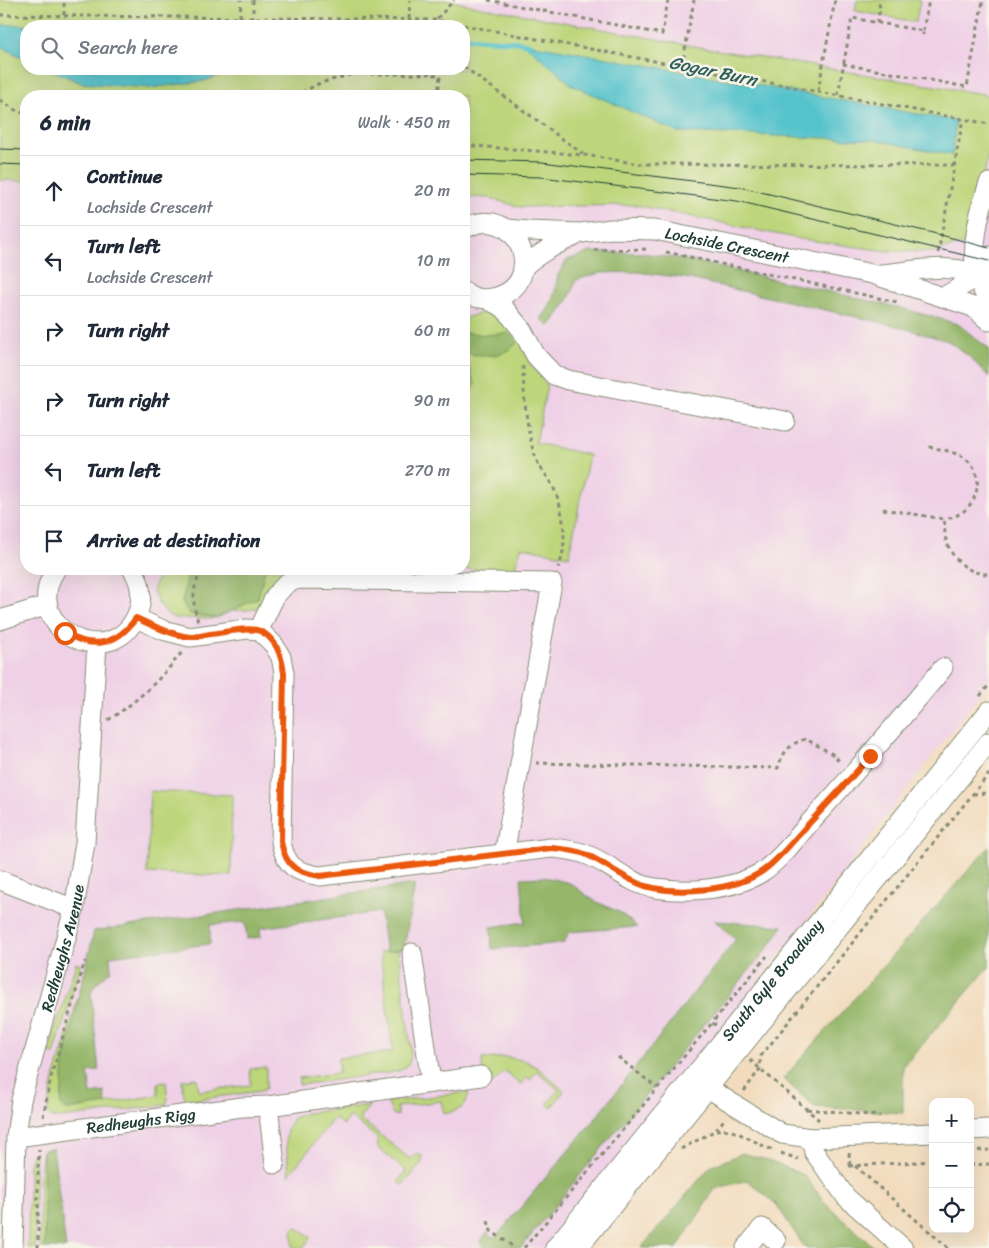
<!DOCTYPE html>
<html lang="en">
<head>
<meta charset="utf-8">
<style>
  body { margin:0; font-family:Sriracha,sans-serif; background:#f2f2f3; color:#1f2937 }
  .controls { position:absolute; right:15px; bottom:15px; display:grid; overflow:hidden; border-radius:10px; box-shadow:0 5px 20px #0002 }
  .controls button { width:45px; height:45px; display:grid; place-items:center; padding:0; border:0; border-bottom:1px solid #e0e1e3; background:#fff; color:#1f2937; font:25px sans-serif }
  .stop { position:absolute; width:15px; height:15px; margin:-11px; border:4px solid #ea580c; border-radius:50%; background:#fff }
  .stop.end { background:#ea580c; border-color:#fff; box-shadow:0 1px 5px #0008 }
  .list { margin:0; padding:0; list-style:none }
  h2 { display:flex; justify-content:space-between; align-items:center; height:65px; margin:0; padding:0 20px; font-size:21px }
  h2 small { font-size:16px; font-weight:400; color:#747a83 }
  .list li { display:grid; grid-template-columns:32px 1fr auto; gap:15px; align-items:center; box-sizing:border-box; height:70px; padding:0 20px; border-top:1px solid #e0e1e3 }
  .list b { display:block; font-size:19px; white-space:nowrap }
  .list p { margin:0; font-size:16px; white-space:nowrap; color:#747a83 }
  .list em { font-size:16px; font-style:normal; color:#747a83 }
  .icon { flex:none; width:28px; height:28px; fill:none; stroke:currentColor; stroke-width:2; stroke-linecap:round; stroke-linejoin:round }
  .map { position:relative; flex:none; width:989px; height:1248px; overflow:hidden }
  .search { position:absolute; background:#fff; box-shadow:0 5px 20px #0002; left:20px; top:20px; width:450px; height:55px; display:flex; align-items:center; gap:12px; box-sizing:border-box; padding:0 18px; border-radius:20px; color:#747a83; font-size:19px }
  .panel { position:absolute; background:#fff; box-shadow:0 5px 20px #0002; left:20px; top:90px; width:450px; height:485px; border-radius:20px }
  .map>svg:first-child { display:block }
  .built { fill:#efd0e6; fill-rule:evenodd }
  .green { fill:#bdd67b; stroke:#6e8a58; fill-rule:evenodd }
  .forest { fill:#96b76b; stroke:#5a7a50 }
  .water { fill:#55c3cc; stroke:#3a8080 }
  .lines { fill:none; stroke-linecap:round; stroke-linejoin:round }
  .stream { stroke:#55c3cc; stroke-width:5 }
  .minor-casing { stroke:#888c78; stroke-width:21 }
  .path { stroke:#888c78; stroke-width:3; stroke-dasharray:4 4; stroke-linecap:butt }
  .minor { stroke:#fff; stroke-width:19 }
  .tram { stroke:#1f3d34; stroke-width:1 }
  .route { stroke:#ea580c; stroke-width:6 }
  .labels { text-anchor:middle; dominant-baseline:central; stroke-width:5; stroke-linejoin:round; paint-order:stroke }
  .street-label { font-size:16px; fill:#1f3d34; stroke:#f7f3e8 }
  .water-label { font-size:18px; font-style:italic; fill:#2c5e5a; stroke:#f7f3e8 }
</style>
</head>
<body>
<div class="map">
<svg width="989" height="1248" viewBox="0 0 989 1248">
  <rect width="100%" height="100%" fill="#f7f3e8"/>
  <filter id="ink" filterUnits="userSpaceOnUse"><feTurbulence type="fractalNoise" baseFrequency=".02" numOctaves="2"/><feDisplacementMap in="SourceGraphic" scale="10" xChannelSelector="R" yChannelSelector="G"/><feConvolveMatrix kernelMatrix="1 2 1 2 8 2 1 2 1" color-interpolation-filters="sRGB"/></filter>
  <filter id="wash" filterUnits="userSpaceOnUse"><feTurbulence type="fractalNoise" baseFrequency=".0096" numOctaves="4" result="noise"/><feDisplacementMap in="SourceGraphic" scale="20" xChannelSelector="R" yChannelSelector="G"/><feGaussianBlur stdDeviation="1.12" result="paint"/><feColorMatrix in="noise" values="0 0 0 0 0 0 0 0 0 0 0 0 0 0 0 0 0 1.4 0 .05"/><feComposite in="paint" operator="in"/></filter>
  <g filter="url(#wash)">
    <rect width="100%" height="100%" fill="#f2dcbd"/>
    <path class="built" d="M0,0h989v682l-188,246 -254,320h-547zM26,26h438v43h-438zM26,96h438v473h-438z"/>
    <g class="green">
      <path d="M0,0h450l10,3 245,45 284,47v57l-11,53 -14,39 -32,8 -45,-1 -87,-12 -165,-34 -115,2 -31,-9 -25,-1v-101h-438v85l-26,-1zM26,26h438v43h-438z"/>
      <path d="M857,0h63l-4,22 -61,-11z"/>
      <path d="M482,313l21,4 18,25 10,22 16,21 -11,58 53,12 -20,101 -48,-9 -6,22 -215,2 -43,37 -9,2 -19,1 -18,8 -37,-1 -8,-5 -8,-10 -5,-12 3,-10 9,-12h299v-251z"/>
      <path d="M150,791l82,4 -1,81 -84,-3z"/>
      <path d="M398,950l13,100c0,13 -3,19 -16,22l-96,13v-7l40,-5 -1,-15 55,-6 -13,-100z"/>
      <path d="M76,963l5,1 -27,91 -6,-3z"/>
      <path d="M87,966l-23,96 3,48 91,-15v-12l8,-1 2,17 -2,6 -105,13h-9l-5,-5 7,-34z"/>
      <path d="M506,1057l20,4 12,7 26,23 -13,17 -4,-4 12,-14 -22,-19 -7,9 -4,-3 -5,7 -16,-13 -12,12 -10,3 -1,-27z"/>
      <path d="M266,1067v21l-5,3 -73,10 -4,-4 -2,-17 15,-2 2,13 52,-6 -1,-16z"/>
      <path d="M469,1092c-3,17 -10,18 -25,22l-3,-13 -44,6 1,9 -5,-2 -6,-12z"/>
      <path d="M370,1105l-11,13 51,41 8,-6 4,3 -1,8 -18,21 -5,-3 8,-11 -28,-23 -1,-10 -27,-22 -7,9 -9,-7 -45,57 -3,-36 1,-10 6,-11 13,-5z"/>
      <path d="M43,1150l2,98h-5v-76z"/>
      <path d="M35,1151v97h-7l1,-83 2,-8z"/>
      <path d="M296,1227l15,10 -8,11h-10l-1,-13 1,-6z"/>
    </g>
    <g class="forest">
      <path d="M590,252l52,1 46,7 213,48 57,16 31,25v28l-20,-21 -21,-15 -52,-15 -211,-48 -48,-6 -37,1 -24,7c-5,19 -14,31 -27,46l-8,-7 7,-10 6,-14 4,-20 9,-15z"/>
      <path d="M464,332l21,3 23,-2 10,9c-18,18 -30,13 -53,12l10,30 -11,25z"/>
      <path d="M189,569h76l-7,29 -41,20 -27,-4 -8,-11z"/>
      <path d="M989,847v120l-86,100v46l-88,-6 -32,-28z"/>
      <path d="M544,877l26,6 23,17 28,13 16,14 -68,5 -5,11 -72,6 -1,-22 34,-5 -4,-44z"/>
      <path d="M415,884l-11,65 -18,3 -6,-40 -120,16 1,9 -14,2 -2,-17 -35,3v19l-100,12 1,14 -18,17 -2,8 8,75 -11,2 3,22 13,-2 2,12 -40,6 -5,-5 3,-43 30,-131z"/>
      <path d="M715,921l68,5 -16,23 -165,199 -81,100h-39l2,-3 -4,-3 7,-10 8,6 100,-119 141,-180z"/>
      <path d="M53,1148l13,100h-21l-2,-98z"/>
      <path d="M742,1153l31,9 31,13 23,30 48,43h-70l-29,-44 -29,-24 -32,9 -38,59h-36l69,-81z"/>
    </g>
    <g class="water">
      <path d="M0,25l116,1h-90v33l-21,-10 -5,-4z"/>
      <path d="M524,43l432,78 -4,34 -77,-15 -198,-8 -105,-47z"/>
      <path d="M49,69h185l-29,12 -55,7 -69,-5z"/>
    </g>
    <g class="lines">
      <path class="stream" d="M464,38l54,4 12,3"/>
    </g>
  </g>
  <g filter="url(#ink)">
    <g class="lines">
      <g class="minor-casing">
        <g id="minor">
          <path d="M989,183c-9,26 -19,65 -12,92 4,11 9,21 12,33"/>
          <path d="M464,229c52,-30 86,52 33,68 -11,3 -24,2 -33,-6"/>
          <path id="s1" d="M507,229l22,2 52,2 30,-4 44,1 217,44 101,33 16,14"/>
          <path d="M523,267c16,-14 33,-23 52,-31"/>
          <path d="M881,274c35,-3 73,-13 105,4"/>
          <path d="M943,297c18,-9 37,-21 46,-41"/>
          <path d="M487,299l17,9 18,22 14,26 18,19 14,5 217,41"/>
          <path d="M56,569c-39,59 57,108 82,43 5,-14 3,-31 -6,-43"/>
          <path d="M136,618l27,12 27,7 57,-8 12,1 15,15 7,12 3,16 -3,169c5,25 15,30 39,34l231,-28c11,1 23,2 34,6 25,9 43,30 70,34 33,5 78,2 107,-16 19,-13 35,-35 50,-52 45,-49 88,-100 131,-152"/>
          <path d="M0,620l48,-15"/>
          <path d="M259,630l16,-34 12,-13 11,-4 254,4 -48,272"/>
          <path d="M0,880l74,29"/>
          <path d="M412,953l19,129"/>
          <path d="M698,1082l84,52 29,4 122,-5"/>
          <path d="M268,1106l7,58"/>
          <path d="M970,1130l19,-1"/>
          <path id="s2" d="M16,1137l226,-30 26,-1 213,-30"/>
          <path d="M811,1138l3,14 32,45 57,51"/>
          <path id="s3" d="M13,1248l3,-111 5,-37 53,-191 11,-66 12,-200"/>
          <path id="s4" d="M555,1248l434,-537"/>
          <path d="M578,1248l411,-506"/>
          <path d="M746,1248l16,-20 14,13"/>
        </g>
      </g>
      <g class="path">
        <path d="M253,0v18"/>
        <path d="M488,0l174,34 6,-34"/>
        <path d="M0,15l436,5 553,104"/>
        <path d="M64,15v-15"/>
        <path d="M240,17l1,-17"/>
        <path d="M409,19l1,-19"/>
        <path d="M877,23l3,-15 -2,-8"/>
        <path d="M435,26l1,-6 18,-20"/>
        <path d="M923,31l6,-31"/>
        <path d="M843,64l124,23 16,-87"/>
        <path d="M682,66l12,-66"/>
        <path d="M464,67l119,87"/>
        <path d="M431,69l-1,5 10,2 -2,20"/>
        <path d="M818,91l17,-91"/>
        <path d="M838,95l14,-77 71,13v4"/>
        <path d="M295,96l25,-13 33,-9h77"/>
        <path d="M0,100l17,11 9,3"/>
        <path d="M464,145l120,10 56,9 314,1"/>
        <path d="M594,250l56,-1"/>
        <path d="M666,252l231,50"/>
        <path d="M938,253l25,-134"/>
        <path d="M523,366c0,24 4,73 14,95 3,8 10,14 14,22 13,23 18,62 7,85"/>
        <path d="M929,447c14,3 32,5 42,17 13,15 5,42 -12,50 -4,3 -10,4 -15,5"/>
        <path d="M883,509l61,10c1,8 0,17 3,24 6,17 23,32 42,31"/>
        <path d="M198,621c-7,-21 -5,-34 4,-52"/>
        <path d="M980,696l9,-11"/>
        <path d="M108,720c29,-18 53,-41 74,-68"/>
        <path d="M536,763l242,5c4,-15 12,-25 28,-29l28,16 7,8"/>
        <path d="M973,794l16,-1"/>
        <path d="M716,1025l-4,-2 55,-67"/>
        <path d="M618,1057l39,31"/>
        <path d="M750,1060l69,60"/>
        <path d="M744,1091l16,-22v-12l229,-283"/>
        <path d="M807,1109l73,7"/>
        <path d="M43,1117l8,-40 34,-116"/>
        <path d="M716,1130c17,-4 40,14 57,20"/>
        <path d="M681,1149l35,-19 10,-13"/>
        <path d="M970,1151l19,-1"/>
        <path d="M781,1153l17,6"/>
        <path d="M849,1153l1,13"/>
        <path d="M970,1165l19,-1"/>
        <path d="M849,1166l84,-5"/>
        <path d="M855,1166l93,82"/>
        <path d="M488,1221l3,10 24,17"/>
        <path d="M38,1248v-77l1,-21"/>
        <path d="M524,1248l188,-225"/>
      </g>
      <use href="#minor" class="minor"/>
      <g class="tram">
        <path d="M0,149l26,1"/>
        <path d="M464,160l78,2 198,25 201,48 48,13"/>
        <path d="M0,164l26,1"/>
        <path d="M464,175l77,2 196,24 252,60"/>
      </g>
    </g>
  </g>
  <g class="lines" filter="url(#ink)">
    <path class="route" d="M65,633c28,17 52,12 71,-15 15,7 38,18 55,19 6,0 13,-2 19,-3 12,-1 39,-8 50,-3 16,7 22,27 24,42l-3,169c5,25 15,30 39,34l231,-28c11,1 23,2 34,6 21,9 38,25 60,32 33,9 91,5 119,-16 15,-11 27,-27 40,-41 22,-24 45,-48 66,-73"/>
  </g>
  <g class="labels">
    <g class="street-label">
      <text stroke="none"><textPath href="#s1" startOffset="222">Lochside Crescent</textPath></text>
      <text stroke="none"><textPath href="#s3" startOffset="306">Redheughs Avenue</textPath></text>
      <text stroke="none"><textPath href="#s4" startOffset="345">South Gyle Broadway</textPath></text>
      <text stroke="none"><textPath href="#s2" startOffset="126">Redheughs Rigg</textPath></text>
    </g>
    <g class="water-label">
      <text transform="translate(713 71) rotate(12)">Gogar Burn</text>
    </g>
  </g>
</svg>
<div class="controls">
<button>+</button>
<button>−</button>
<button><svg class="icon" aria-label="locate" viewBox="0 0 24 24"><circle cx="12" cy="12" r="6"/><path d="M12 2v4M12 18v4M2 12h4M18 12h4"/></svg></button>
</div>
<div class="stop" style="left:65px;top:633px"></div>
<div class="stop end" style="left:870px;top:756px"></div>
<div class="search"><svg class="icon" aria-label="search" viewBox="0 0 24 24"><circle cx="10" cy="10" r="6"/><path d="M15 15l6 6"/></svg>Search here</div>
<section class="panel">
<h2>6 min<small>Walk · 450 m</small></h2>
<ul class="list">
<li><svg class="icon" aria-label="ahead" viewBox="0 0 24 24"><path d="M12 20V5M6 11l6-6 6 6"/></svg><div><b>Continue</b><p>Lochside Crescent</p></div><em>20 m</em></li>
<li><svg class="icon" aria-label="left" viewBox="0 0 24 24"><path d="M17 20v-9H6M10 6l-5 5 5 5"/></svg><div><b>Turn left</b><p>Lochside Crescent</p></div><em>10 m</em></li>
<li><svg class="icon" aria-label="right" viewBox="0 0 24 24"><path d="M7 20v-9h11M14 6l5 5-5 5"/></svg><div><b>Turn right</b></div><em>60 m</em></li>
<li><svg class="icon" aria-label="right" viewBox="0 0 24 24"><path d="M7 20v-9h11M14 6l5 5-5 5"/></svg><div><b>Turn right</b></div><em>90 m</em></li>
<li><svg class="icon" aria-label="left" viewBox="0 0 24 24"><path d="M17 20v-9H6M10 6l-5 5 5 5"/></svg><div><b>Turn left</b></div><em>270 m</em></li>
<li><svg class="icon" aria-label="arrive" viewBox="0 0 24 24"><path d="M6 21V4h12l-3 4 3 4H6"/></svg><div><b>Arrive at destination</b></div></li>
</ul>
</section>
</div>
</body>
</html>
